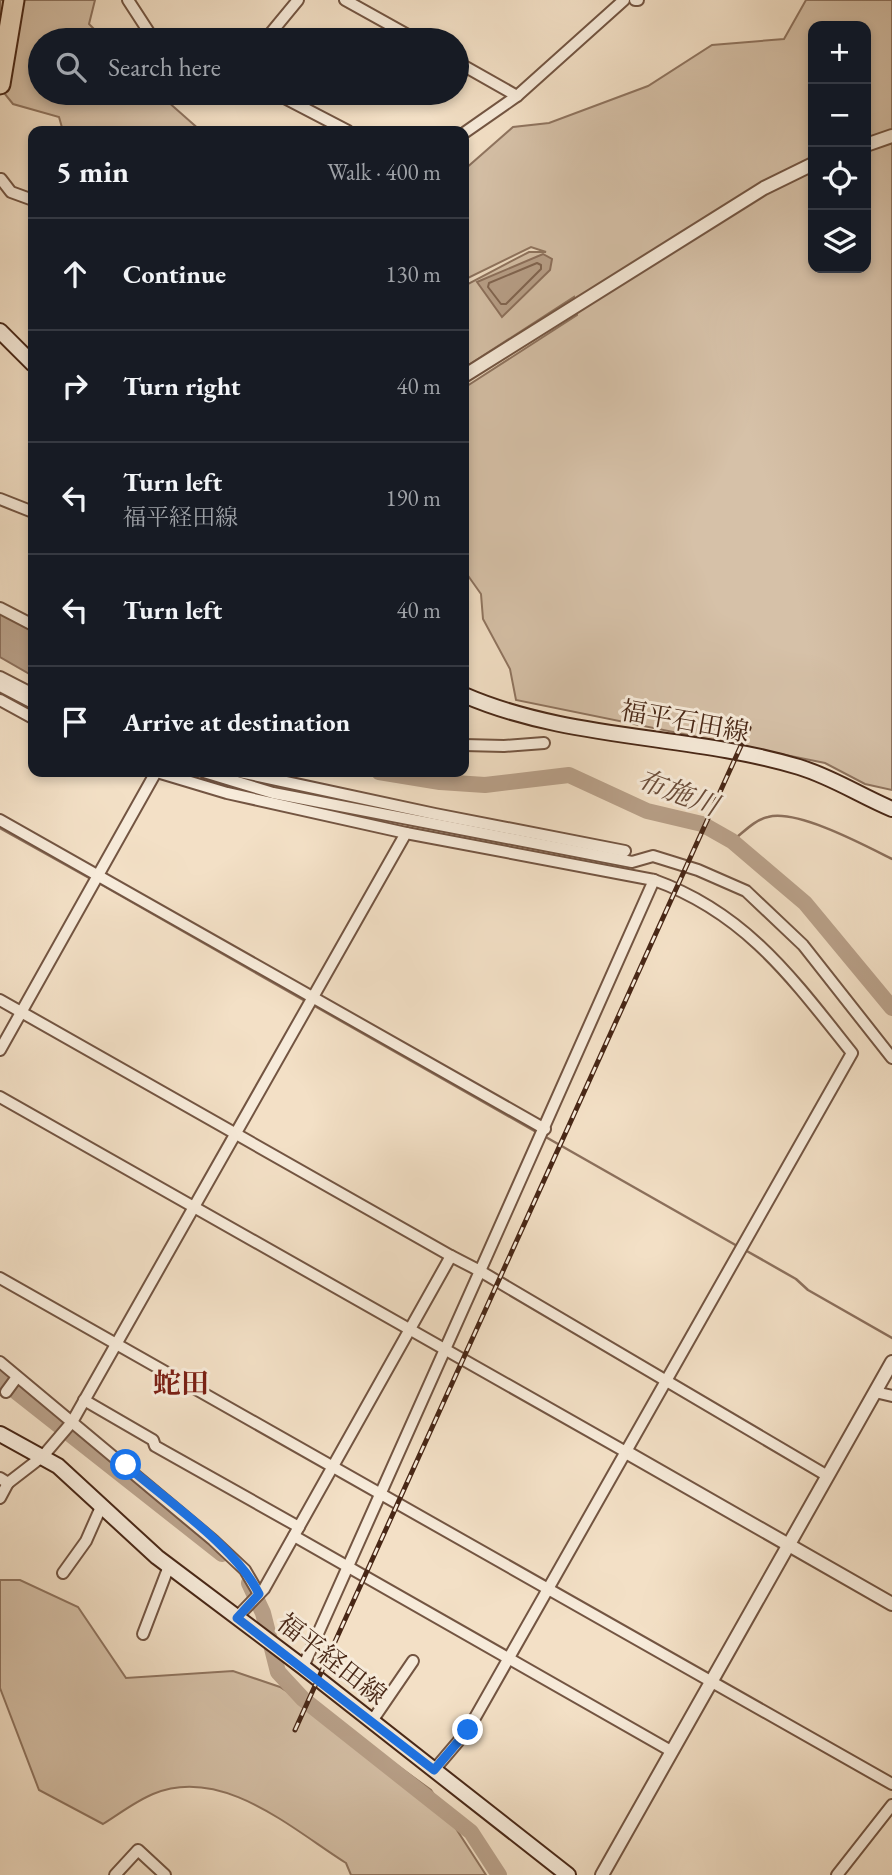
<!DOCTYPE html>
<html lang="en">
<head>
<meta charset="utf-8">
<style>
  body { margin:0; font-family:"EB Garamond","Noto Serif JP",serif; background:#242831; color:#f1f3f6 }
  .controls { position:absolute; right:21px; top:21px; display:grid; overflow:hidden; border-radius:14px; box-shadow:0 4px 10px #0003 }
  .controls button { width:63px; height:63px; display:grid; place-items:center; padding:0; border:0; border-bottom:2px solid #363941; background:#171b24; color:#f1f3f6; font:35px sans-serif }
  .stop { position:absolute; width:21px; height:21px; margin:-16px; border:5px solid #1a73e8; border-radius:50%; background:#fff }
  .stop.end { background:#1a73e8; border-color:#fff; box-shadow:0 2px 7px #0008 }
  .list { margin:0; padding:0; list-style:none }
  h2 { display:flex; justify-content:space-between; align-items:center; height:91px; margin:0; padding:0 28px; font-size:30px }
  h2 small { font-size:23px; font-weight:400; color:#9ea1a6 }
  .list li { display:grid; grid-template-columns:46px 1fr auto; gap:21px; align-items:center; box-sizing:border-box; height:112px; padding:0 28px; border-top:2px solid #363941 }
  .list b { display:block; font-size:26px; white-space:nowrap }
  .list p { margin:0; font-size:23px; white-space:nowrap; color:#9ea1a6 }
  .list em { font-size:23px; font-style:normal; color:#9ea1a6 }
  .icon { flex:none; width:38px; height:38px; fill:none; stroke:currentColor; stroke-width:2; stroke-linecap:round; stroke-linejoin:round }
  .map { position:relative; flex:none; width:892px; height:1875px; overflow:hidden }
  .search { position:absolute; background:#171b24; box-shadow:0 4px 10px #0003; left:28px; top:28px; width:441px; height:77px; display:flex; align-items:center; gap:18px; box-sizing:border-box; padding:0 24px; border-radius:38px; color:#9ea1a6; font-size:26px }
  .panel { position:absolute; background:#171b24; box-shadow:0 4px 10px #0003; left:28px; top:126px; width:441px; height:651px; border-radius:14px }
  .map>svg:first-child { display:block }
  .green { fill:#d6c1a8; stroke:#8f745f; stroke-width:2; fill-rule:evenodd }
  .water { fill:#b9a18a; stroke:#8c705c; stroke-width:2 }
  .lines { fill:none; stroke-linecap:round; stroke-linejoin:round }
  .shore { stroke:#806450; stroke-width:2 }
  .stream { stroke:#8c705c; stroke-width:2.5 }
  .river { stroke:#b9a18a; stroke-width:16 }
  .minor-casing { stroke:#735542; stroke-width:14 }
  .tertiary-casing { stroke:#735542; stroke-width:16 }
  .secondary-casing { stroke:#482716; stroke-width:18 }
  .motorway-casing { stroke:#482716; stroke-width:23 }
  .minor { stroke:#f7ebda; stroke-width:10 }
  .tertiary { stroke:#f7ebda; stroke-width:12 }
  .secondary { stroke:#f7ebda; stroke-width:14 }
  .motorway { stroke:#f3e0c6; stroke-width:19 }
  .rail-casing { stroke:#482716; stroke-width:5 }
  .rail { stroke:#f7ebda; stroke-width:2.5; stroke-dasharray:8; stroke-linecap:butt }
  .route { stroke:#1a73e8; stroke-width:9 }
  .labels { text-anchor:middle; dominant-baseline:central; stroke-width:6; stroke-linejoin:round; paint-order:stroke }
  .street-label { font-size:26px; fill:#482716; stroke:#f7ebda }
  .water-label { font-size:28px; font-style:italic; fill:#6a4c39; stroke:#f7ebda }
  .neighbourhood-label { font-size:28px; font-weight:bold; fill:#7a1f14; stroke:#f7ebda }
</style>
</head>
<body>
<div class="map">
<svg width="892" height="1875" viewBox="0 0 892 1875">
  <rect width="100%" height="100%" fill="#f3e0c6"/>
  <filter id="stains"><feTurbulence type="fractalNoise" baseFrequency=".00286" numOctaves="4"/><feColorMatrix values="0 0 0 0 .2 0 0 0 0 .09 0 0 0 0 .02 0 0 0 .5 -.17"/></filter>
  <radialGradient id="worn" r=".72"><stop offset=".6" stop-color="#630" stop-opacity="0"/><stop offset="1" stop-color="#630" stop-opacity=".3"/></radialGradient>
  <g class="green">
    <path d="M0,0h95l-6,24 16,16h-65v53h118l43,38h-138l-4,-14 -46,-13 -13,-16z"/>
    <path d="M806,0h86v790l-27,-6 -40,-21 -309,-63 -6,-31 -27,-50 -2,-25 -17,-24v-182l113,-73 -3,-18 -110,71v-82l65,-34h17l-15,-5 -67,33v-110l49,-43 36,-4 99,-37 64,-41 72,-6zM813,26h53v242h-53z"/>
    <path d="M0,1580h20l58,27 48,71 107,-7 47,16 81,52 70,51 55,85h-135l-5,-12c-54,-34 -124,-98 -193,-69 -17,7 -34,20 -50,30l-64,-34 -39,-102z"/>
  </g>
  <g class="water">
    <path d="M543,254l9,5 -2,11 -48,47 -25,-35z"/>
    <path d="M0,611l33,17v48l-33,-19z"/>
  </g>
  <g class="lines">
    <path class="shore" d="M537,263l4,2v4l-35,35h-5l-13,-17 1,-4z"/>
    <g class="stream">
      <path d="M0,828l91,51"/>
      <path d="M732,841c11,-8 22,-21 36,-24 29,-8 96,28 124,42"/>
      <path d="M97,882l210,120"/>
      <path d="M313,1005l225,128"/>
      <path d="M544,1136l195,111"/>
      <path d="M745,1250l51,29 12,11 84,48"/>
    </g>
    <g class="river">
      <path d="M379,772l61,10 45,3 84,-10 78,36 55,13 30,17 73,62 87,105"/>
      <path d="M0,1379l222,175"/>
      <path d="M249,1583l14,30 15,59 25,27 168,133 28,43"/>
    </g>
    <g class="minor-casing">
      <g id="minor">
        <path d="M128,0l26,40"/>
        <path d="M345,0l72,40"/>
        <path d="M635,0h3"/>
        <path d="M265,40l33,-40"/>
        <path d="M457,62l60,34"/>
        <path d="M275,93l73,38"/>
        <path d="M464,133l53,-37 107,-96"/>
        <path d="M1,179l10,13 22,8"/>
        <path d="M0,499l33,13"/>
        <path d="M0,608l33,17"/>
        <path d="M0,677l33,17"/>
        <path d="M0,686l33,17"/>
        <path d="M0,700l33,18"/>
        <path d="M464,745l40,1 40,-3"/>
        <path d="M157,772l70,21 179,40"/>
        <path d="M204,772l69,21 359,69 21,-6 45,14 48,21 57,54 89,113"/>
        <path d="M240,772l195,42 190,37"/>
        <path d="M0,820l545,309"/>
        <path d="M0,1000l451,256"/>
        <path d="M0,1050l156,-278"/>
        <path d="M0,1097l626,355"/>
        <path d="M0,1278l892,506"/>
        <path d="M0,1362l213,178 32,30 14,24"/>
        <path d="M6,1392l11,-15"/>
        <path d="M875,1392l17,4"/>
        <path d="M84,1400l69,40 2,6 144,81"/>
        <path d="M0,1478l8,5 35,-27 29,-34 334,-589 248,47"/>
        <path d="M0,1498l8,-15"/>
        <path d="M294,1536l377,215"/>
        <path d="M63,1573l23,-32 15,-34"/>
        <path d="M237,1617l27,-28 187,-333 29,15 174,-391c92,33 139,99 198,173l-384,677 -34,40"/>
        <path d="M143,1634l26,-68"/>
        <path d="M303,1667l177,-396 346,204"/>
        <path d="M372,1721l41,-60"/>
        <path d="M115,1875l23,-25 27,25"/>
        <path d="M837,1875l55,-70"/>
      </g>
    </g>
    <g class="tertiary-casing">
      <g id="tertiary">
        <path d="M866,145l26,-9"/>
        <path d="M464,376l300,-188 49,-24"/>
        <path d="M626,1452l266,152"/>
        <path d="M602,1875l290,-513"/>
      </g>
    </g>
    <g class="secondary-casing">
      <g id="secondary">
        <path d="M0,331l33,33"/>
        <path d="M464,695c106,46 226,39 335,72 33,10 62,29 93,42"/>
        <path d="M0,1434l58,32 99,91 146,110 265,208"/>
      </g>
    </g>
    <g class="motorway-casing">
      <path id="motorway" d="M0,84l14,-84"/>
    </g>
    <use href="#minor" class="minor"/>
    <use href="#tertiary" class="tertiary"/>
    <use href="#secondary" class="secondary"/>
    <use href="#motorway" class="motorway"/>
    <g class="rail-casing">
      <path id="rail" d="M295,1730l454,-1002"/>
    </g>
    <use href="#rail" class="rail"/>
  </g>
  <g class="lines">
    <path class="route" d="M126,1465c40,35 111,83 133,129l-22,24 197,152 34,-40"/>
  </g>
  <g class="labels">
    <g class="street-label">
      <text transform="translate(685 721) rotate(10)">福平石田線</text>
      <text transform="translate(332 1659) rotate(38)">福平経田線</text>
    </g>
    <g class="water-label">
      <text transform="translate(678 792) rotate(20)">布施川</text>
    </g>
    <g class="neighbourhood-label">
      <text x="181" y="1383">蛇田</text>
    </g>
  </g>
  <rect width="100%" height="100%" filter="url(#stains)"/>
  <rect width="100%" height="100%" fill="url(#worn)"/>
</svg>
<div class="controls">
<button>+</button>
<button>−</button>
<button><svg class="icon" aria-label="locate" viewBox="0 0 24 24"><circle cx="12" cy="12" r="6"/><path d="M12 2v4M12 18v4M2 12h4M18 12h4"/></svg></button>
<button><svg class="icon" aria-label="layers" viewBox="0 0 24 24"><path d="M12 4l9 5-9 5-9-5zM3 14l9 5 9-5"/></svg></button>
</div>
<div class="stop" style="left:126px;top:1465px"></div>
<div class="stop end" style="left:468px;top:1730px"></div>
<div class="search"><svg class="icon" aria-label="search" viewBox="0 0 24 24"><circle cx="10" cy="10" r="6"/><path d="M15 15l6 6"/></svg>Search here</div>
<section class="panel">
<h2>5 min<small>Walk · 400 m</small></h2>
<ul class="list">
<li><svg class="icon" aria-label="ahead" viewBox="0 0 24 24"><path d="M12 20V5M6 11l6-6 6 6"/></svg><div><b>Continue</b></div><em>130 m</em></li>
<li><svg class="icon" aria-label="right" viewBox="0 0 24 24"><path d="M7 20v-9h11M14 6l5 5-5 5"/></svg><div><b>Turn right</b></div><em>40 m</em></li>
<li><svg class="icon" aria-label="left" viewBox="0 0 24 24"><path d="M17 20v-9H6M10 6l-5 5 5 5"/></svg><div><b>Turn left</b><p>福平経田線</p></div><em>190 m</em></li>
<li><svg class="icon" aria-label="left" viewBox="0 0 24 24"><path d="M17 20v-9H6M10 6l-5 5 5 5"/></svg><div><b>Turn left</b></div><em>40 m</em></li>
<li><svg class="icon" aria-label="arrive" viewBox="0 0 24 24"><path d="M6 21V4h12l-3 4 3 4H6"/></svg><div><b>Arrive at destination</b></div></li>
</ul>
</section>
</div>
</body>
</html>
